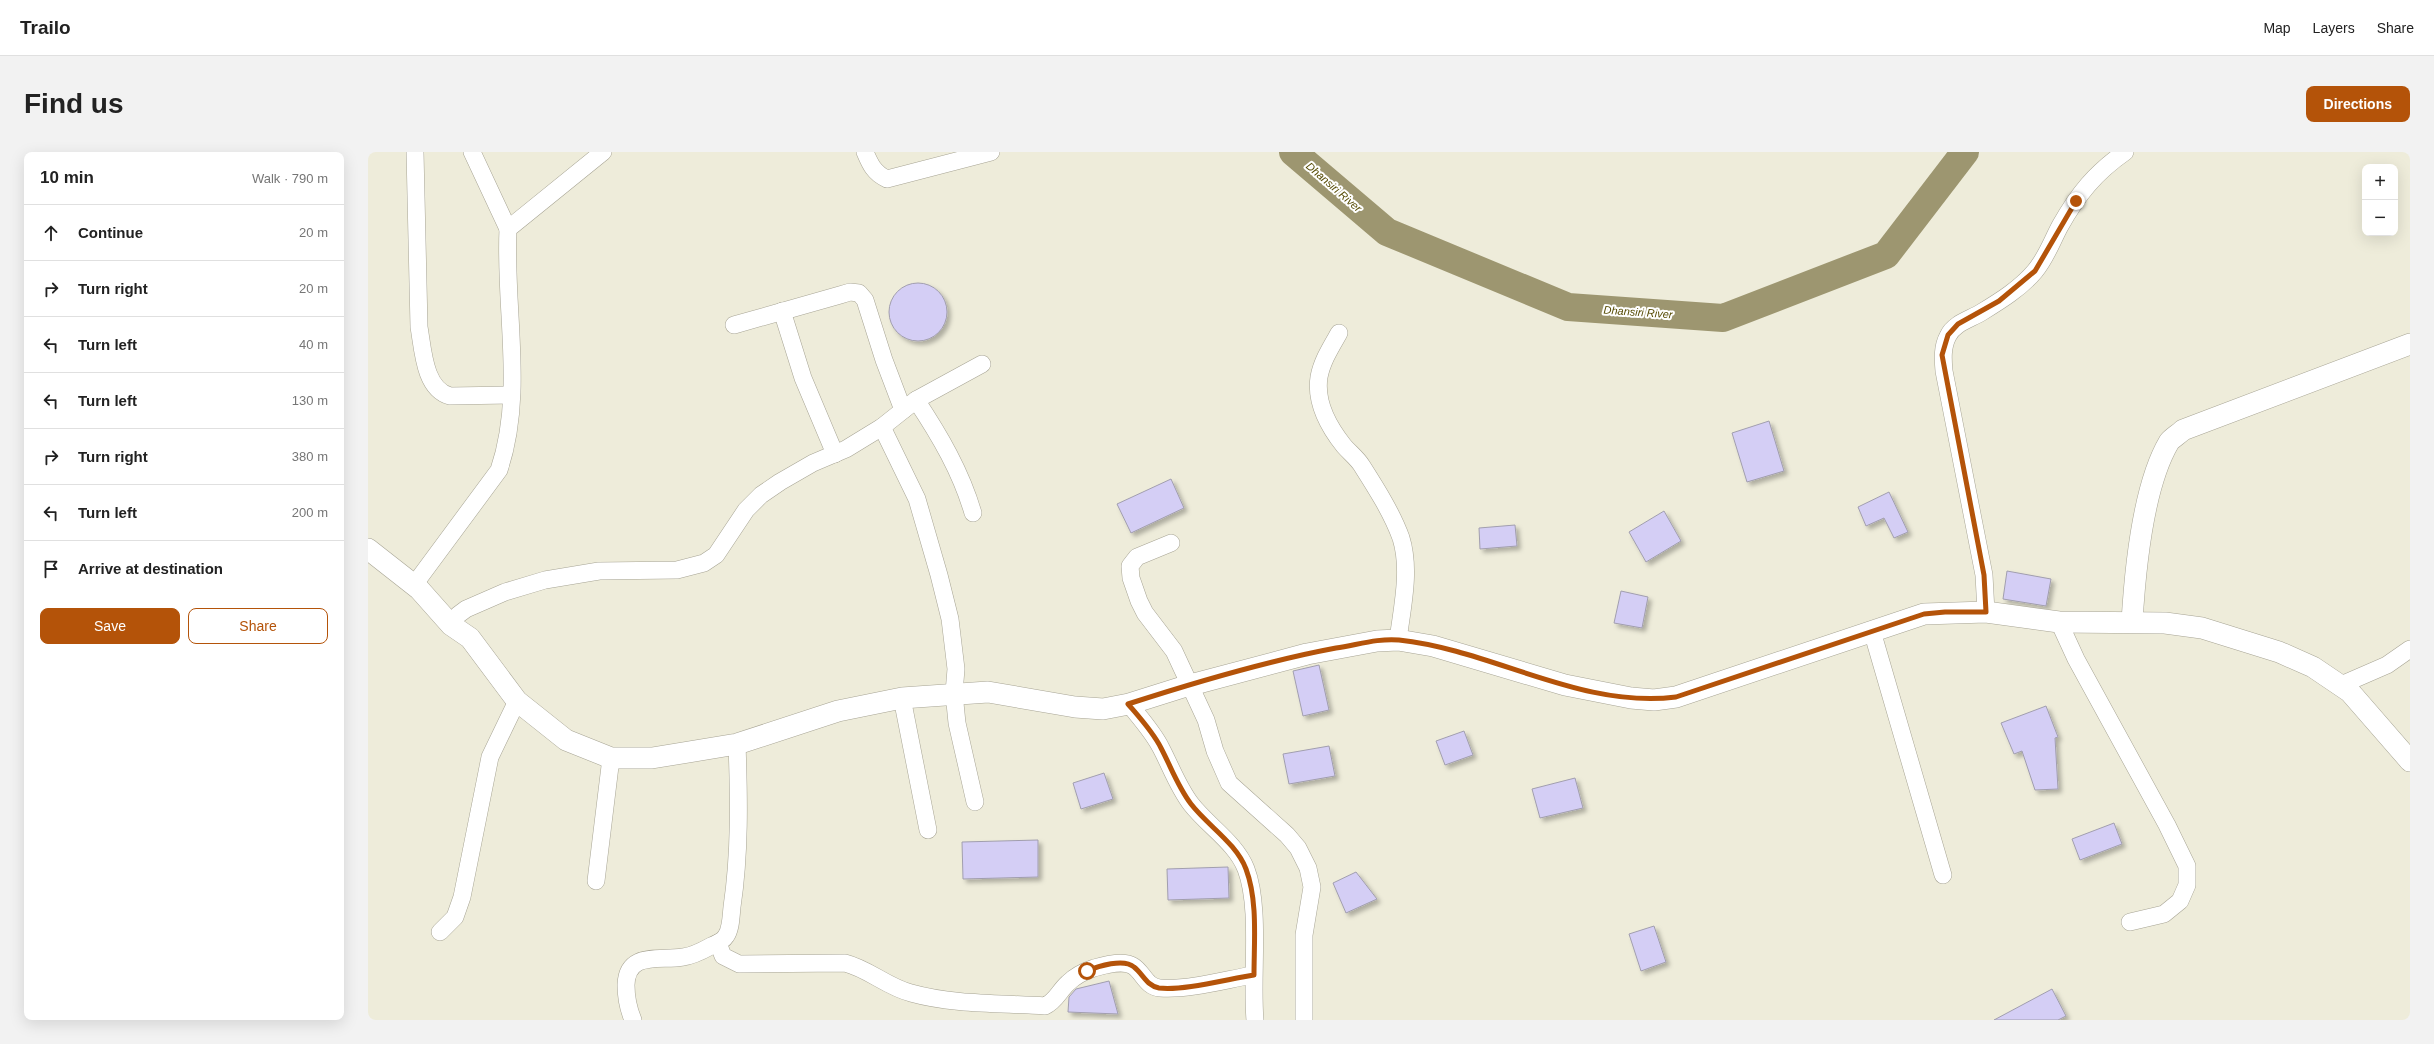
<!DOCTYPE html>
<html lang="en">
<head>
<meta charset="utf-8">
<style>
  body { margin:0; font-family:Arial,sans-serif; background:#f2f2f2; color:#222 }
  .controls { position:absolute; right:12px; top:12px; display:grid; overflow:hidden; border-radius:8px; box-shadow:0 4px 16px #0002 }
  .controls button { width:36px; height:36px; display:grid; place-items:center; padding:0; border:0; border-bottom:1px solid #e0e0e0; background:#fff; color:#222; font:20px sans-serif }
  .stop { position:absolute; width:12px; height:12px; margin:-9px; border:3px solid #b45309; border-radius:50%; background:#fff }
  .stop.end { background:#b45309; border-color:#fff; box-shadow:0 1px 4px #0008 }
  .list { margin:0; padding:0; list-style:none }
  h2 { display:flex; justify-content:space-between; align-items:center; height:52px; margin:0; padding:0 16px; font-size:17px }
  h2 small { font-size:13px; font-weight:400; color:#767676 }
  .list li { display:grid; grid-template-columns:26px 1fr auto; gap:12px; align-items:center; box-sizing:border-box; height:56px; padding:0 16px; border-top:1px solid #e0e0e0 }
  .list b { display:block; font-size:15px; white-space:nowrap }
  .list em { font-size:13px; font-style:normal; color:#767676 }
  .actions { display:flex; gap:8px; padding:12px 16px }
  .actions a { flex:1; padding:9px 0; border:1px solid #b45309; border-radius:8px; text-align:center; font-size:14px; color:#b45309 }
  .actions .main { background:#b45309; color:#fff }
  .icon { flex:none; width:22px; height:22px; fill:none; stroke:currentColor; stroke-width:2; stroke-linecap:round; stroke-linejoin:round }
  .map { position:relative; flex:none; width:2042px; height:868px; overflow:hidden; border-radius:8px }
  header { display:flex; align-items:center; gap:24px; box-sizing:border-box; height:56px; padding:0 20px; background:#fff; border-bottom:1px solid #e0e0e0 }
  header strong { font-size:19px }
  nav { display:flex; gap:22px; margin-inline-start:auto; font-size:14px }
  .intro { display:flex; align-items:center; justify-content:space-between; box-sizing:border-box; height:96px; padding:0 24px }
  h1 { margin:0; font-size:28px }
  .button { padding:10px 18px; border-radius:8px; background:#b45309; color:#fff; font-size:14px; font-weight:700 }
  main { display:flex; gap:24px; padding:0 24px }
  aside { flex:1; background:#fff; border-radius:8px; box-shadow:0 4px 16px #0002 }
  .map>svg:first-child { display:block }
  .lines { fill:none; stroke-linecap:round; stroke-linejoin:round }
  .river { stroke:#9d9670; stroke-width:28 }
  .building { fill:#d4cef5; stroke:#a19eae; filter:url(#shadow) }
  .minor-casing { stroke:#a7a494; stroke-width:18 }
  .tertiary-casing { stroke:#a7a494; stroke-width:22 }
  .minor { stroke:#fff; stroke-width:17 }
  .tertiary { stroke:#fff; stroke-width:21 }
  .route { stroke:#b45309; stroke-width:5 }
  .labels { text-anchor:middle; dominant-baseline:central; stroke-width:4; stroke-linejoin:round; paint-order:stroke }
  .water-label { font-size:11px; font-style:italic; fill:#574c05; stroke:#fff }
</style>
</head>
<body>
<header>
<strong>Trailo</strong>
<nav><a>Map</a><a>Layers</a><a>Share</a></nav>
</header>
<div class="intro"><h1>Find us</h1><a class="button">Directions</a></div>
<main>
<aside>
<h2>10 min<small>Walk · 790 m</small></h2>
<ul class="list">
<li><svg class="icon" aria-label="ahead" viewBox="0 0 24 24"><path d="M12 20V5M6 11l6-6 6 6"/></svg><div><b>Continue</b></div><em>20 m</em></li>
<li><svg class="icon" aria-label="right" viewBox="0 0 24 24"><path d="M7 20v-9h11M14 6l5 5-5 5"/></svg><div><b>Turn right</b></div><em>20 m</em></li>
<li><svg class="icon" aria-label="left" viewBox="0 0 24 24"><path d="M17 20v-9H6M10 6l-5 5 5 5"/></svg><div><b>Turn left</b></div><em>40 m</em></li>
<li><svg class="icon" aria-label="left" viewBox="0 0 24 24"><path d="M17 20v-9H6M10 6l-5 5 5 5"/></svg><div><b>Turn left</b></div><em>130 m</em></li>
<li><svg class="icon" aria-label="right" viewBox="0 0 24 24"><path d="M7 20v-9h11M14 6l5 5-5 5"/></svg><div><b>Turn right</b></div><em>380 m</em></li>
<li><svg class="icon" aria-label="left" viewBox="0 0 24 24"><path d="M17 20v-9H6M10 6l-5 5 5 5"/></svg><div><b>Turn left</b></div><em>200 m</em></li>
<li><svg class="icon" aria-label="arrive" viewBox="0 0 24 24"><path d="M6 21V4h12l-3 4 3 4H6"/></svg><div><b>Arrive at destination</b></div></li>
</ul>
<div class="actions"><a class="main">Save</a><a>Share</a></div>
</aside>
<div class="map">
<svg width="2042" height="868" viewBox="0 0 2042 868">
  <defs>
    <filter id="shadow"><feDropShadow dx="3.5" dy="3.5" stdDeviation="2" flood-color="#0004"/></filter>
  </defs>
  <rect width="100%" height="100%" fill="#eeecda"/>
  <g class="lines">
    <path class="river" d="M925,0l94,80 181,75 155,11 163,-63 79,-103"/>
  </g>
  <g class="building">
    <circle cx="550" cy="160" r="29"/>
    <path d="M1401,269l15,50 -37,11 -15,-49z"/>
    <path d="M803,327l13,29 -53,25 -14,-29z"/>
    <path d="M1521,340l19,40 -14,6 -10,-20 -18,8 -8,-19z"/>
    <path d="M1296,359l17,30 -35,21 -17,-30z"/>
    <path d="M1147,373l2,21 -37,3 -1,-21z"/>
    <path d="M1639,419l44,8 -5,27 -43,-7z"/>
    <path d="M1253,439l27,6 -6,31 -28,-5z"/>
    <path d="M951,513l10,45 -26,6 -10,-45z"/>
    <path d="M1678,554l12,31 -3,1 3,51 -23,1 -13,-39 -8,3 -13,-31z"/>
    <path d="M1096,579l9,24 -28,10 -9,-24z"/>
    <path d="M961,594l6,30 -46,8 -6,-30z"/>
    <path d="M736,621l9,26 -32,10 -8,-26z"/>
    <path d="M1207,626l8,30 -43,10 -8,-29z"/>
    <path d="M1746,671l8,21 -42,16 -8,-21z"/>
    <path d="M670,688v37l-75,2 -1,-37z"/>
    <path d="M860,715l1,31 -61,2 -1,-31z"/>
    <path d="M988,720l21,27 -31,14 -13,-30z"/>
    <path d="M1286,774l12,36 -25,9 -12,-37z"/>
    <path d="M741,829l9,33 -50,-2 1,-15 7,-8z"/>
    <path d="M1684,837l14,27 -8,4h-64z"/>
  </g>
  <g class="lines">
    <g class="minor-casing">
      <g id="minor">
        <path d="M47,0l4,175c4,22 5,62 31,69l61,-1"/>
        <path d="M104,0l36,77"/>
        <path d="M497,0c5,12 9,21 22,27l104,-27"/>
        <path d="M414,159l21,67 32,76"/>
        <path d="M366,173l106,-30 10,-3 9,1 6,7 19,60 19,50"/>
        <path d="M971,181c-8,14 -17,28 -20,44 -4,26 9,49 25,69 6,7 13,12 18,20 14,22 30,47 39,72 10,32 1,70 -3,102"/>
        <path d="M548,248c24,36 45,72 57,113"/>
        <path d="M514,275l35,72 22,76 11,44 6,50 -2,24 3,30 18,79"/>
        <path d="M803,391l-34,14 -7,9 1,12 8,23 6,12 29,38 32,69 9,31 14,32 58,52 11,13 10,20 4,19 -8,48v85"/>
        <path d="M46,433l85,-115c26,-77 5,-161 9,-241l95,-77"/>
        <path d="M1618,460l-2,-37 -40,-204c-1,-11 -2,-24 4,-35 6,-13 23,-17 34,-24 18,-11 39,-24 53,-41 11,-13 17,-30 25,-45 18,-32 35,-53 65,-74"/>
        <path d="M1691,470l17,37 91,166 20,41v19l-7,16 -16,13 -34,8"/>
        <path d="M83,473l7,-10 8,-6 39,-17 40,-12 54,-9 78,-1 27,-7 12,-8 30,-45 15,-15 19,-13 33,-19 33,-14 36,-22 34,-27 66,-36"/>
        <path d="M1504,479l71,244"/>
        <path d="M1973,533l46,-20 23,-16"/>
        <path d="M534,546l26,132"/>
        <path d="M761,552c11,14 24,28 32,44 10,19 17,39 30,56 17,22 45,39 55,65 15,39 5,107 9,151"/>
        <path d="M228,729l15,-123"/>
        <path d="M72,780l15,-15 7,-20 28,-140 27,-56"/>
        <path d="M350,791l5,13 16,8 106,-1c24,6 42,24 66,30 43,12 90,10 134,13 11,-5 14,-15 23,-23 7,-7 17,-12 26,-15 10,-3 30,-8 39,-2 10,6 13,21 27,22 30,2 64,-8 93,-13"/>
        <path d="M265,868c-5,-12 -7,-22 -7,-35 1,-34 33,-24 57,-28 9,-1 19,-6 28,-11 5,-2 12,-5 15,-10 5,-7 5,-20 6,-29 8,-54 7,-109 5,-163"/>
      </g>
    </g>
    <g class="tertiary-casing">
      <g id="tertiary">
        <path d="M0,397l51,40 32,36 19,13 47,63 49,39 45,18h41l85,-14 101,-33 64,-13 86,-6 87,15 28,2 26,-5 54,-17 124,-33 70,-13 21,-1 35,6 132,39 66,13 23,2 22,-3 248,-83 62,-2 73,10 106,1 37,5 77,24 34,15 37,25 60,69"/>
        <path d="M1764,470c3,-51 11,-136 37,-180 3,-4 10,-8 14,-12l227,-86"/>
      </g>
    </g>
    <use href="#minor" class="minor"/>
    <use href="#tertiary" class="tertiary"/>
  </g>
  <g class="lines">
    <path class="route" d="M719,819c11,-5 37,-13 47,-4 9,7 13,19 25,21 24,3 69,-9 95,-13 0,-34 4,-74 -8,-106 -10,-26 -38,-43 -55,-65 -13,-17 -20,-37 -30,-56 -8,-16 -21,-30 -33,-44 68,-22 138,-43 208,-56 21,-3 42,-10 63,-8 94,10 181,69 277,57l248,-83 21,-2h41l-2,-37 -42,-220 6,-20 10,-11 41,-23 36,-30 41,-70"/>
  </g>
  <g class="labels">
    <g class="water-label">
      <text transform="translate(966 35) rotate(41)">Dhansiri River</text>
      <text transform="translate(1270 160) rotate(4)">Dhansiri River</text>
    </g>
  </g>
</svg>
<div class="controls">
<button>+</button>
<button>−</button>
</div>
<div class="stop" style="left:719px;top:819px"></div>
<div class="stop end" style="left:1708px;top:49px"></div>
</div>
</main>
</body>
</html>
